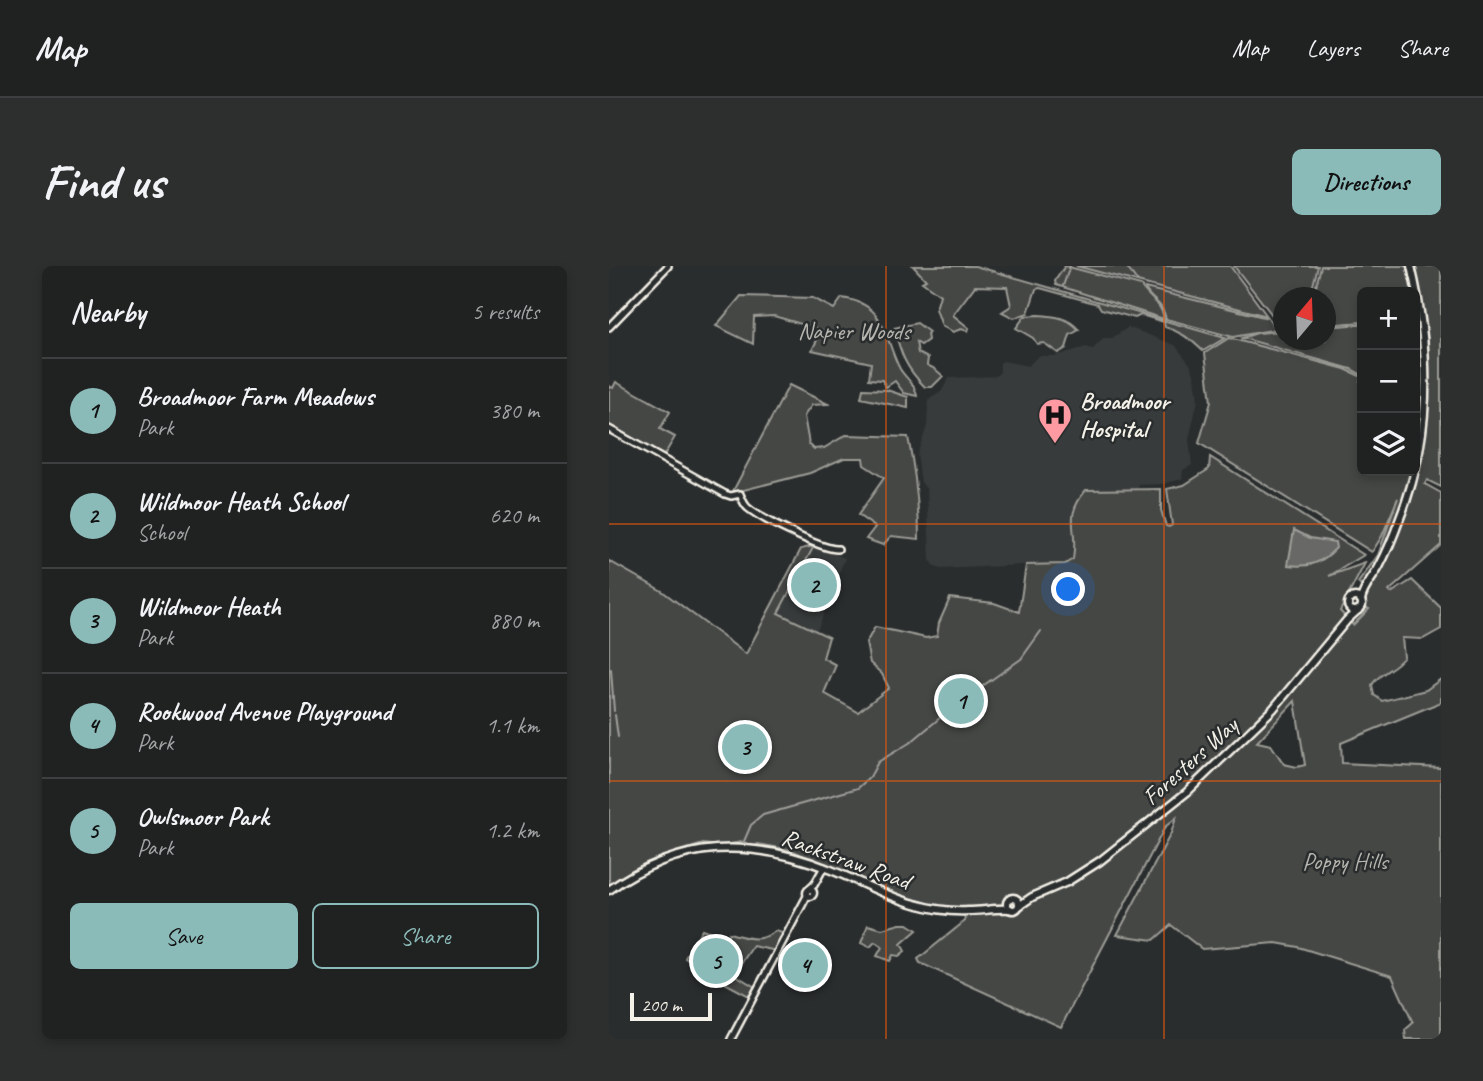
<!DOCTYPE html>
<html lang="en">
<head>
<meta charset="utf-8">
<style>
  body { margin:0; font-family:Caveat,sans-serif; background:#2d2f2f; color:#f1f3f6 }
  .controls { position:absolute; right:21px; top:21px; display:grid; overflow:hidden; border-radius:10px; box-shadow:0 4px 10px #0003 }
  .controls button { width:63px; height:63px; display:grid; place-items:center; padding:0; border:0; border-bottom:2px solid #3d3f40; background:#202222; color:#f1f3f6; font:35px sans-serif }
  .compass { position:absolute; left:664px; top:21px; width:63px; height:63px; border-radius:50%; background:#202222; box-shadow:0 4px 10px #0003; rotate:19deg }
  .scale { position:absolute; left:21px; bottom:18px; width:82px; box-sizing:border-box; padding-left:7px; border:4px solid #f4f1e8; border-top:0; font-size:19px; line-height:24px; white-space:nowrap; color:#f4f1e8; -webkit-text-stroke:5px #2a2d2e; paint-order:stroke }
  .you { position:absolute; left:460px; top:324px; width:24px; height:24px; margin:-18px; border:5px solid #fff; border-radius:50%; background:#1a73e8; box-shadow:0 0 0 10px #1a73e833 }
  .badge { display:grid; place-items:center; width:46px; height:46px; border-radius:50%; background:#8bbbb9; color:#111; font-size:23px; font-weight:700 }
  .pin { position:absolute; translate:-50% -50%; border:4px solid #fff; box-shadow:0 2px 7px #0006 }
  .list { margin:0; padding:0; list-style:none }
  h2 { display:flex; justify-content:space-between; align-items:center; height:91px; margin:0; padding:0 28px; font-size:30px }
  h2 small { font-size:23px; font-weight:400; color:#a2a4a5 }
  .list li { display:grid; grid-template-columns:46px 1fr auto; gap:21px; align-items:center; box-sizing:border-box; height:105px; padding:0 28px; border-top:2px solid #3d3f40 }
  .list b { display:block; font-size:26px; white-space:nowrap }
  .list p { margin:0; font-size:23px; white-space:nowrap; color:#a2a4a5 }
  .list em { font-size:23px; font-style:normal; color:#a2a4a5 }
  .actions { display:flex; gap:14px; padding:21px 28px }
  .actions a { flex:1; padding:16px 0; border:2px solid #8bbbb9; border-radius:10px; text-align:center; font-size:24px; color:#8bbbb9 }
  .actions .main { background:#8bbbb9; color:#111 }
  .icon { flex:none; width:38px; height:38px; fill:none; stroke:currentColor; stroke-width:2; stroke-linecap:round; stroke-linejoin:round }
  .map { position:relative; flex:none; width:832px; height:773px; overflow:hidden; border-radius:10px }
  header { display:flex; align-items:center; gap:42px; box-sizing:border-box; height:98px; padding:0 35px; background:#202222; border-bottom:2px solid #3d3f40 }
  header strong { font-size:33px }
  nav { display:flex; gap:38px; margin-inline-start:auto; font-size:24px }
  .intro { display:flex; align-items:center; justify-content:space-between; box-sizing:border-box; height:168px; padding:0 42px }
  h1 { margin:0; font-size:49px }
  .button { padding:18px 32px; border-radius:10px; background:#8bbbb9; color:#111; font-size:24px; font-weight:700 }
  main { display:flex; gap:42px; padding:0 42px }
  aside { flex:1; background:#202222; border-radius:10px; box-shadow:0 4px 10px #0003 }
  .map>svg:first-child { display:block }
  .built { fill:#373a3a }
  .green { fill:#444645; stroke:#9c9c96; stroke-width:2; fill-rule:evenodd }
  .water { fill:#676866; stroke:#9f9f9a; stroke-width:2 }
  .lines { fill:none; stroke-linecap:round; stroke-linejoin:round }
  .stream { stroke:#9f9f9a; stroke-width:2 }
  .secondary-casing { stroke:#f4f1e8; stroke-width:10 }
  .primary-casing { stroke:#f4f1e8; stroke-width:11 }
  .secondary { stroke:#2a2d2e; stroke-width:5 }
  .primary { stroke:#2a2d2e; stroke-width:6 }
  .grid { fill:none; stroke:#e8590c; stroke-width:2; stroke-opacity:0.55 }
  .labels { text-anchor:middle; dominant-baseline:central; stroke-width:5; stroke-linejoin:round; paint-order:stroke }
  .park-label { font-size:24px; fill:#b6b5af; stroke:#2a2d2e }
  .poi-label { font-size:24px; font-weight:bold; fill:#f4f1e8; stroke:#2a2d2e; text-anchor:start }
  .street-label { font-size:24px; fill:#f4f1e8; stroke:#2a2d2e }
</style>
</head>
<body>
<header>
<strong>Map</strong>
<nav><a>Map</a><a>Layers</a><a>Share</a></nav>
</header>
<div class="intro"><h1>Find us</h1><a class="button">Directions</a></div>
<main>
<aside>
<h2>Nearby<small>5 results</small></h2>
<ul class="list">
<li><span class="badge">1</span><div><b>Broadmoor Farm Meadows</b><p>Park</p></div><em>380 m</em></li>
<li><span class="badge">2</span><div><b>Wildmoor Heath School</b><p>School</p></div><em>620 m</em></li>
<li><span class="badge">3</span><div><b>Wildmoor Heath</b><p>Park</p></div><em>880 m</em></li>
<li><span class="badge">4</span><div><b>Rookwood Avenue Playground</b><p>Park</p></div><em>1.1 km</em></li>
<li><span class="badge">5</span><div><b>Owlsmoor Park</b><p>Park</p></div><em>1.2 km</em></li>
</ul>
<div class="actions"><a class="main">Save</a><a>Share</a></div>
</aside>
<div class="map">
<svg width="832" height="773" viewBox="0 0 832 773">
  <rect width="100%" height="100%" fill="#2a2d2e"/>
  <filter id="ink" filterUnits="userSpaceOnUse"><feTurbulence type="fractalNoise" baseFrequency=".0143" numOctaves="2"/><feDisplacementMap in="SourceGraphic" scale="14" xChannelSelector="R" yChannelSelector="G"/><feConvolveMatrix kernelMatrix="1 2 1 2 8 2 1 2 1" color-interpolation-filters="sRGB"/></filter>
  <g filter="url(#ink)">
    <g class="built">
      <path d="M519,61l47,18 15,19 5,12 3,24 -9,39 3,26 -9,5 -1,9 -20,5 -23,1 -2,6 -51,-1 -10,14 -4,11 2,39 -6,9 -128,6 -7,-3 -3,-7 -3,-69 -6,-8 -4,-28 10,-28 1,-26 13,-8 8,-14 47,-2 4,-4v-9l3,-2 25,5 10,-10h17l31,-9 7,2 11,-11h8z"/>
      <path d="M205,280l31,12 -28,73 -39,-18z"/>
    </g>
    <g class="green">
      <path d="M304,0h62l250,72 -22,13c-11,-11 -23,-20 -38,-24l-1,-5 -23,-7 -6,3 -34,-9 -3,-5 -58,-16 -4,1 -8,24 -14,5 -12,-6 9,-6 -4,-19 -32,-1 -22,29 16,13 -1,3 -7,-2 -8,3 -11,-6 -6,-17 4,-14 -18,-13 4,-2z"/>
      <path d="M456,0l76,20c8,13 21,17 23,33l-108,-34 -1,-4z"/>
      <path d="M467,0h154l37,50z"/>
      <path d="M625,0h84l-8,31 -27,1v31z"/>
      <path d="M712,0h86l7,26h-52v30l-36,3 -1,-27h-12z"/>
      <path d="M805,0h27v221l-14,-7 -2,4 16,9v52l-52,46 2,2 21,-13 29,28v21l-18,10 -21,-1 2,19c-9,12 -24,15 -32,28l2,10 8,6 44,-11 15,-11v23l-100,41 1,20 99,5v271h-35l-1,-9 8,-7 -21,-47 -94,-29 -22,-4 -74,6 -31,-24 -17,15 -37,-5 54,-102 5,-15 -11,9 -104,200 -141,-64 -2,-4 47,-38 -1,-8 -75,-20 -98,-43 -33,-6 -3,2 -13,-4 -24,4 -15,-2 -42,13 -30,14 -22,17v-327l53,30 84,63 55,-105 13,-3 -36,67 51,24 -6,21 13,7 -12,28 34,19 31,-24 -7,-14 -12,-11 -4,-20 9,-16 51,11 11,-2 2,-13 11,-25 44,5 25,9 7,-47 39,-1 8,-5c6,-31 -11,-40 13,-69l75,-1v21l5,16 3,1 3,-2 -5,-36 17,-4 25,-16 1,-12 154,98 -35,21 36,-13 -25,48 13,14 16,-16 -4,-2 -1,-8c10,-23 25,-44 35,-67 35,-88 33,-175 15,-266zM686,435l10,64 -8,2 -13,-3 -13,-19 -14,-3z"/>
      <path d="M536,22l123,30 9,11 -44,8 -67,-18c-4,-19 -16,-18 -21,-31z"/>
      <path d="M132,30l72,2 21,11 8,-11c45,6 41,38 58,71 6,10 15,14 17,27l-13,-3 -9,-12 -9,6 -4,-7 -13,-1 2,-16 -59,-13 10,-20 -48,-14 -20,1 -1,27 -37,-18z"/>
      <path d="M806,33l6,51 -1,52 -5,-1z"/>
      <path d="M429,49c16,1 30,2 41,15l-9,5 -4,13 -8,5 -14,-10 -7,1 -4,-6 -17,-10 9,-12z"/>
      <path d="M308,57l12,9 -2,2 1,6 -7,5 -5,-3 2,11 10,5 -1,7 8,4 8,7 -11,11h-7c-20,-20 -24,-33 -31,-59z"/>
      <path d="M753,58v51l-11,-6 -109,-31 15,-5 26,-2v9h42l1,-13z"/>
      <path d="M620,72l116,31 17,8 -2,4 2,1v89h49c-8,35 -25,89 -50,115l-3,-3 20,-28 20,-57 -16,38 -10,16 -173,-109 12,-41 -6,-49z"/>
      <path d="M7,116l54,30 -10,17 15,8 -12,20 -54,-30v-41l4,2z"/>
      <path d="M180,119l39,19 -16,1 -8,11 5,28 5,5 10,-1 22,-13 62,2c7,34 11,67 11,102l-28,-3 -8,9 -17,-6 9,-12 -17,-12 26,-37 -20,-13 -1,-7h-19l-34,15 -78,20z"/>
      <path d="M254,123l24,1 21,7v11l-47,-10z"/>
      <path d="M291,658h8l9,6 -16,14 4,7 -6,5 -6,-1 -3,6 -13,-5 5,-9 -7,-5 -5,5 -9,-4 7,-18 14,4z"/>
      <path d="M93,663l25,9 2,-5c18,5 30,10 47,-2l9,3 -8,17 -24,-5 -19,28 21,13 -6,9 -45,-24 -19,-14z"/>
    </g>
    <path class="water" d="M685,264l16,8 25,4 1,6c-14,15 -27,20 -48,17z"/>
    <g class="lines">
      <g class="stream">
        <path d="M517,0l5,7"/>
        <path d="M523,8l6,8"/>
        <path d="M454,20l7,-20"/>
        <path d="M2,403l3,42"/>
        <path d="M345,440l67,-47 20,-28"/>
        <path d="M6,449l3,22"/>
        <path d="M133,580l9,-21 12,-10 95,-27 12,-11 8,-15 33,-20 42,-35"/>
      </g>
      <g class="secondary-casing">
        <g id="secondary">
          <path d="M0,61l59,-61"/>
          <path d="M0,163l116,65 6,2 9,-2c2,5 4,11 8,14 13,11 75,42 90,41"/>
          <circle cx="201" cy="627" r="3.5"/>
          <path d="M199,624l6,-5 10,-18"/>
          <path d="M122,773l76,-143"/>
        </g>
      </g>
      <g class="primary-casing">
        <g id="primary">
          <circle cx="746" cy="338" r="7"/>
          <path d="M752,334c2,-12 12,-22 18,-33 8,-15 15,-32 21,-49 32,-81 31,-168 11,-252"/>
          <path d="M0,624c71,-51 143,-52 222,-20 28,11 55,26 84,34 17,5 35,8 53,7 14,0 28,-3 42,-2"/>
          <circle cx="404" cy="638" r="6"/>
          <path d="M410,640l13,-9 35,-15 33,-21 87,-69 86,-83 74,-89 11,-10"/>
        </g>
      </g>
      <use href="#secondary" class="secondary"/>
      <use href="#primary" class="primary"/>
    </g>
  </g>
  <path class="grid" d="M277,0v773M555,0v773M0,258h832M0,515h832"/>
  <defs>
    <g id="hospital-pin" transform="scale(1.75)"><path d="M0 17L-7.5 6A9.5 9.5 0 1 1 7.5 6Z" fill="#ff9aa2" stroke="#2a2d2e"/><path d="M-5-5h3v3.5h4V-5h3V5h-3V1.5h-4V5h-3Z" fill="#111"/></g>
  </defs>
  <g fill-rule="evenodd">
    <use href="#hospital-pin" x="446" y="149"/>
  </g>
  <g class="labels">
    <g class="park-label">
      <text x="245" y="65">Napier Woods</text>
      <text x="736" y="595">Poppy Hills</text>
    </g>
    <g class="poi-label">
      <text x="471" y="135">Broadmoor<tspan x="471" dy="28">Hospital</tspan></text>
    </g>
    <g class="street-label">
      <text transform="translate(581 495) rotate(-42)">Foresters Way</text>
      <text transform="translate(237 593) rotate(20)">Rackstraw Road</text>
    </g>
  </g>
</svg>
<div class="controls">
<button>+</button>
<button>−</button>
<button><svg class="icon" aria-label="layers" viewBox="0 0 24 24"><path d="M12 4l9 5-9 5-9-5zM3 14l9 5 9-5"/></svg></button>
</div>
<svg class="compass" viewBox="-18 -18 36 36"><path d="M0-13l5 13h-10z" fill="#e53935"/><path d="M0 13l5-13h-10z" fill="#a2a4a5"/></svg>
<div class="scale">200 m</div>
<div class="you"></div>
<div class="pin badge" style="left:352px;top:435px">1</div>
<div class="pin badge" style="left:205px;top:319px">2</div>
<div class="pin badge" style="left:136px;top:481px">3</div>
<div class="pin badge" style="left:196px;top:699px">4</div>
<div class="pin badge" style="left:107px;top:695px">5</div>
</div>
</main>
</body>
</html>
